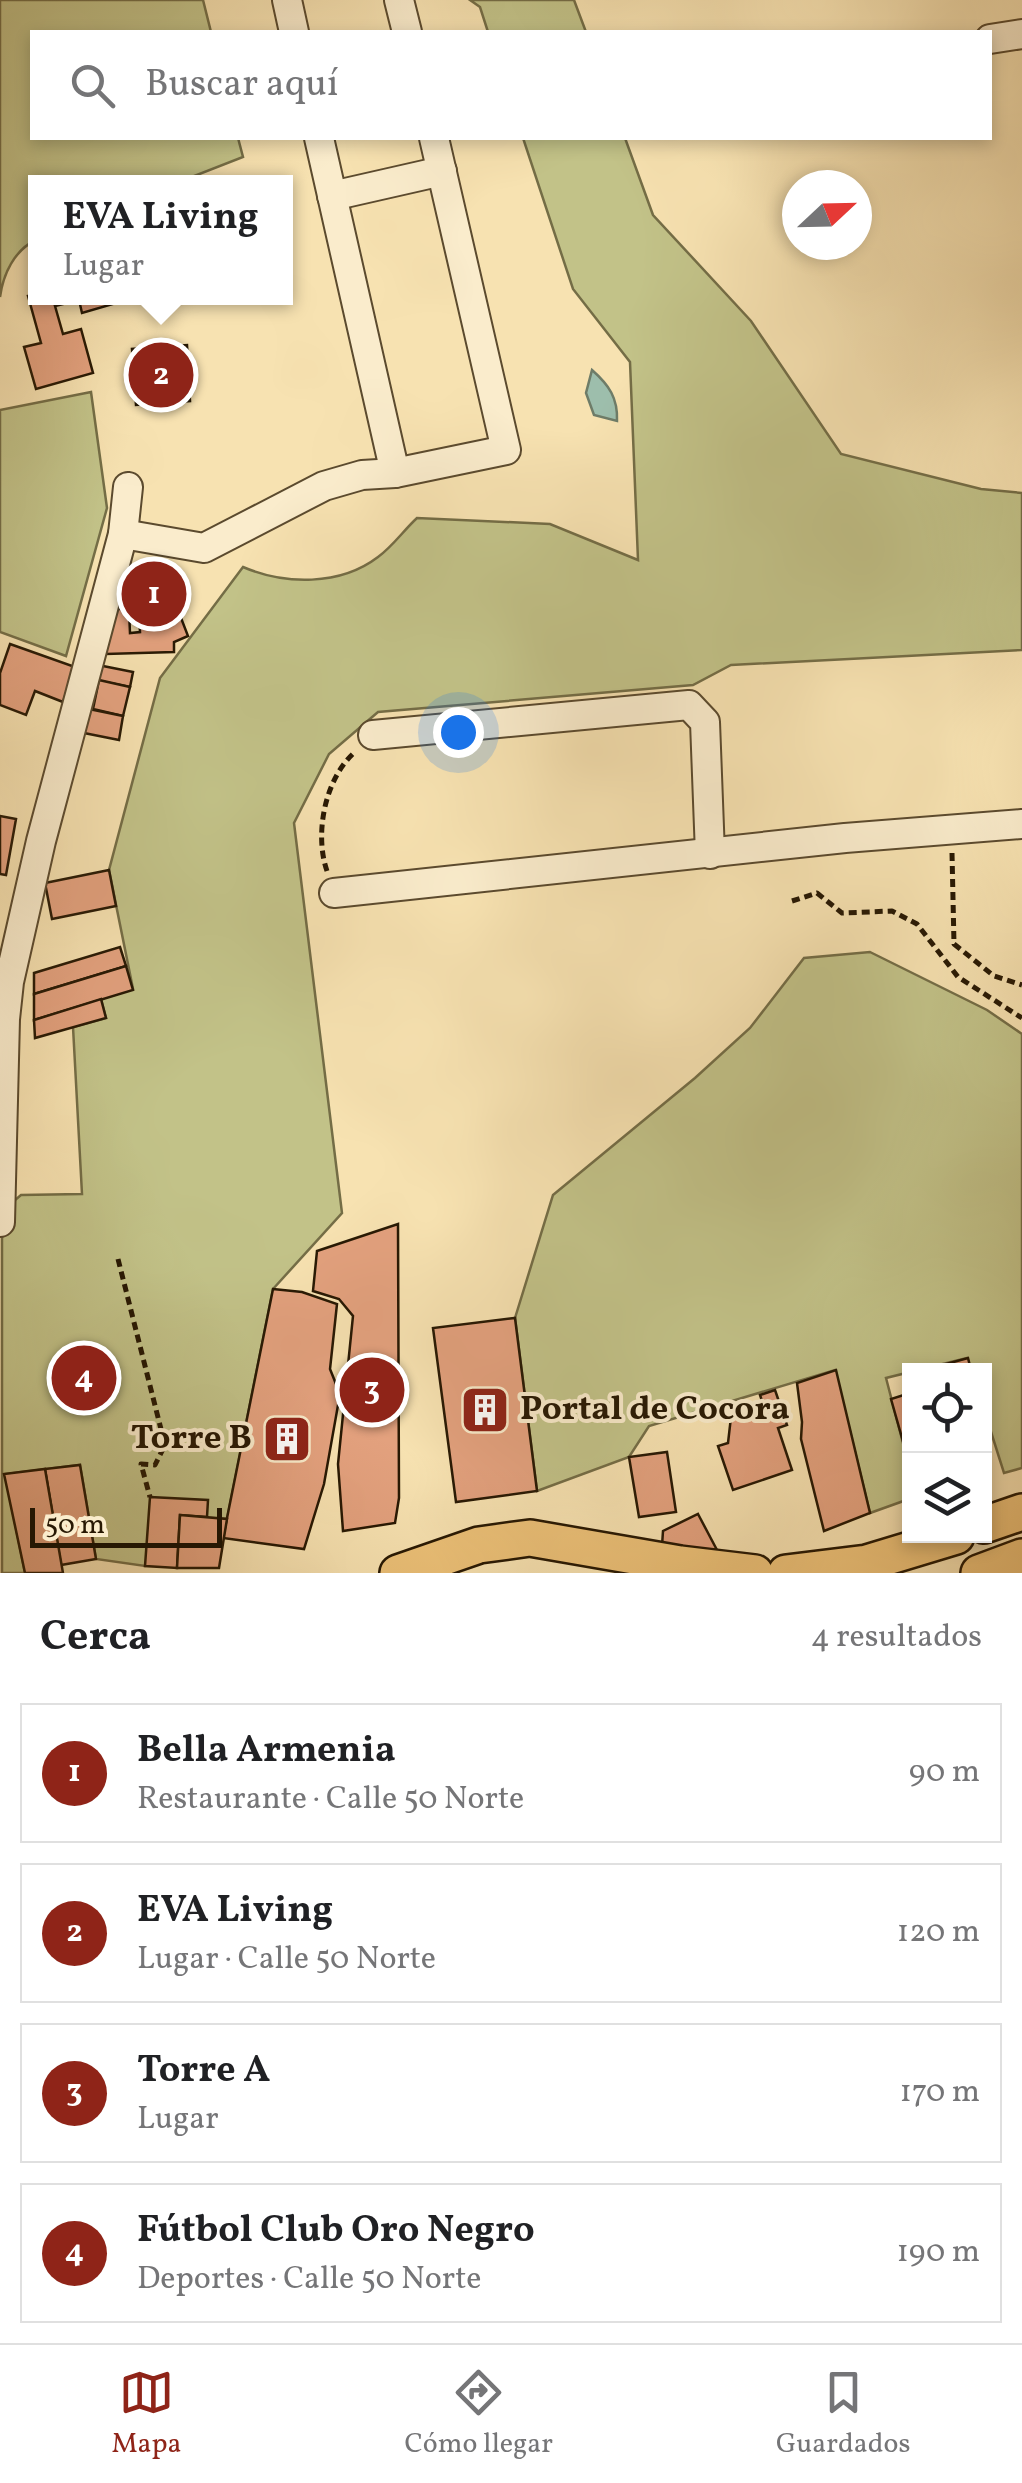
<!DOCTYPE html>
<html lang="es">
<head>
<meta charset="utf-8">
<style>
  body { margin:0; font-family:Vollkorn,serif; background:#f2f2f2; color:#202124 }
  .controls { position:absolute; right:30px; bottom:30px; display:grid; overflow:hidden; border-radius:0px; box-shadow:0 5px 15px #0003 }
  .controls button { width:90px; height:90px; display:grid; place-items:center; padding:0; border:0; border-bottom:2px solid #e0e0e0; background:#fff; color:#202124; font:50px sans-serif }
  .compass { position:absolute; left:782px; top:170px; width:90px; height:90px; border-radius:50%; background:#fff; box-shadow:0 5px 15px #0003; rotate:68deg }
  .scale { position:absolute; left:30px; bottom:25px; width:192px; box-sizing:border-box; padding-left:10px; border:5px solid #271803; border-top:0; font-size:28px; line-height:35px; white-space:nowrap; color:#271803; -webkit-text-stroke:8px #faeccc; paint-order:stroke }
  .you { position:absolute; left:458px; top:732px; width:35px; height:35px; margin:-25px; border:8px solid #fff; border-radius:50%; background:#1a73e8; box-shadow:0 0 0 15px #1a73e833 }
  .badge { display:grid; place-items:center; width:65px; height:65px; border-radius:50%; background:#8f2418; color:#fff; font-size:32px; font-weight:700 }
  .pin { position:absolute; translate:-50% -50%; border:5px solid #fff; box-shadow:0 2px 10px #0006 }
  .popup { position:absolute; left:28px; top:175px; width:265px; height:130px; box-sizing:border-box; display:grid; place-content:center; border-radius:0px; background:#fff; filter:drop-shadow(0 2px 8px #0005); font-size:32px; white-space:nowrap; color:#757577 }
  .popup b { font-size:38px; color:#202124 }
  .popup::after { content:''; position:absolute; left:50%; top:100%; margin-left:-20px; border:20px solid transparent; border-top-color:#fff }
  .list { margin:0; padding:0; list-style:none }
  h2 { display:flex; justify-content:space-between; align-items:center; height:130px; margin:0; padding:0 40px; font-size:42px }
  h2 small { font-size:32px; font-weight:400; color:#757577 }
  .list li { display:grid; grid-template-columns:65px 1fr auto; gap:30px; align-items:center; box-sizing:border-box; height:140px; margin:0 20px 20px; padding:0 20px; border:2px solid #e0e0e0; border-radius:0px }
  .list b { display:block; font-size:38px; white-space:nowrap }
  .list p { margin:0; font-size:32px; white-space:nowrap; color:#757577 }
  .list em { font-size:32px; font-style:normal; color:#757577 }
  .icon { flex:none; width:55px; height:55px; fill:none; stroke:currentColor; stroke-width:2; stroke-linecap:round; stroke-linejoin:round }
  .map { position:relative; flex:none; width:1022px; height:1573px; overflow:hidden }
  .search { position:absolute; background:#fff; box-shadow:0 5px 15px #0003; left:30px; right:30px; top:30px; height:110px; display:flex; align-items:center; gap:25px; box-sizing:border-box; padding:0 35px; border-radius:0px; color:#757577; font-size:38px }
  .sheet { height:770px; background:#fff }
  nav { display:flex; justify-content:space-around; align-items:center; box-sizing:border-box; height:140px; border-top:2px solid #e0e0e0; background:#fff; font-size:28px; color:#757577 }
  nav a { display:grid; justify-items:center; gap:5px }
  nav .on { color:#8f2418 }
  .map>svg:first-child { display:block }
  .green { fill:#c2c288; stroke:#746d46; stroke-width:2.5 }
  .water { fill:#9dbeac; stroke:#6e7c68; stroke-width:2.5 }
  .building { fill:#e3a17e; stroke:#271803; stroke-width:2.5 }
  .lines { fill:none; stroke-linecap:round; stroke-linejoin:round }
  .minor-casing { stroke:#5b4a2e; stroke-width:32 }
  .major-casing { stroke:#271803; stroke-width:40 }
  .path { stroke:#271803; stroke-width:5; stroke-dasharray:8 5; stroke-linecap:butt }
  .minor { stroke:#faeccc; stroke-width:28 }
  .major { stroke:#ecc178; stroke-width:35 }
  .labels { text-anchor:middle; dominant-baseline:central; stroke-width:8; stroke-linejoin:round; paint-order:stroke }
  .poi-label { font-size:35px; font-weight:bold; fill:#271803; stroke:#faeccc; text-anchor:start }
</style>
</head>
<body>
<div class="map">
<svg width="1022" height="1573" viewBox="0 0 1022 1573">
  <rect width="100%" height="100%" fill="#f7e2b1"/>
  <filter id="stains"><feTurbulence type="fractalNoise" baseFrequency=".002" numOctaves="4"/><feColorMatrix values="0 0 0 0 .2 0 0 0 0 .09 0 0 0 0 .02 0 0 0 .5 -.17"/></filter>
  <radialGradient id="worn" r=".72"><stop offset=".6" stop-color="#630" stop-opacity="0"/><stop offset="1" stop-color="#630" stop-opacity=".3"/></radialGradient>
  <g class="green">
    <path d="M0,0h203l8,32h-179v106h206l5,19 -64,25h-143v58c-22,10 -33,35 -36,57z"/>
    <path d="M470,0h104l12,32h-98l-8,-25z"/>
    <path d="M523,138h102l28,77 98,106 90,133 140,35 41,4v157l-291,15 -38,20 -315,27 -49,42 -35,69 48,390 -69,76 -46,230 -47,-3 -35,50 -49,-7 -16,-94 -75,9 20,99h-23v-362l19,-16 61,-1 -9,-167 33,-9 -5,-19 32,-10 -24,-119 51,-192 83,-111c42,18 97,19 135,-10 14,-10 26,-27 39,-39l133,6 88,36 -8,-198 -57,-73z"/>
    <path d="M91,392l16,116 -41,148 -66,-24v-222z"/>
    <path d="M870,952l117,58 35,24v434l-18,5 -19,-60 -1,-43h-13l-4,-12 -81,20 23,88v33l-39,14 -35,-143 -186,56 -20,31 -92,34 -22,-173 38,-123 142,-117 55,-50 54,-70z"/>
  </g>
  <path class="water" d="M592,370c17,15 26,28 25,51l-23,-6 -8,-22z"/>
  <g class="building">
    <path d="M36,294v4h75l2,6 -31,9 -3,-13 -24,6 8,28 18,-5 12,44 -57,16 -12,-42 17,-4 -13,-47z"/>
    <path d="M187,345l3,56 -54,4 -4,-56z"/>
    <path d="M148,579h18l22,57 -14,6v10l-68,2 -1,-45h24l1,24 10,-1 -1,-20h10z"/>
    <path d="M10,644l65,23 -12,35 -28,-11 -9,24 -26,-10v-32z"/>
    <path d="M98,665l35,7 -3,15 -35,-7z"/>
    <path d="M99,680l31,7 -7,29 -30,-7z"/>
    <path d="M89,709l34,7 -4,24 -35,-7z"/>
    <path d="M0,816l16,3 -10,56 -6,-1z"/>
    <path d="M109,870l7,36 -64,13 -7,-36z"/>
    <path d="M120,947l6,19 -92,28v-21z"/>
    <path d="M126,966l7,24 -99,30v-26z"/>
    <path d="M101,999l5,19 -71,20 -1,-18z"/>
    <path d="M398,1224l1,274 -4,25 -52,8 -5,-67 15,-148 -14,-17 -26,-8 4,-40z"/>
    <path d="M273,1289l29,3 35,12 -7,65 10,25 -16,90 -20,65 -81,-11z"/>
    <path d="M515,1318l22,173 -81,11 -23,-174z"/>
    <path d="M968,1358l3,12h-42l-1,-1z"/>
    <path d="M836,1370l34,143 -46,18 -23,-92 1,-17 -5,-39z"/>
    <path d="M775,1390l12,35 -9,3 14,42 -59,20 -15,-44 10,-3 3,-26 33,-10 -4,-12z"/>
    <path d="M910,1393v73l-19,-67z"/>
    <path d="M667,1452l9,60 -37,5 -10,-60z"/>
    <path d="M80,1465l16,94 -35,6 -16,-96z"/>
    <path d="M45,1469l18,104h-38l-21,-99z"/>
    <path d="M150,1497l58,3 -1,17 -27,-2 -3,53 -32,-2z"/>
    <path d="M698,1514l19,36 -55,-4 1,-15z"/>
    <path d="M180,1515l47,4 -8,49h-42z"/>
  </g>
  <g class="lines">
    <g class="minor-casing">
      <g id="minor">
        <path d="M287,0l7,32"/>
        <path d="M399,0l8,32"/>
        <path d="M990,39l32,-5"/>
        <path d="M319,138l76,335"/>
        <path d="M332,196l110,-25"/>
        <path d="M123,534l81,14 120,-62 38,-11 33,-2 111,-23 -72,-312"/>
        <path d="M373,735l316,-30 16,17 5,132"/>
        <path d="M334,893l511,-55 177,-14"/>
        <path d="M0,1222l5,-203 4,-37 32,-141 82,-307 5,-47"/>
      </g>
    </g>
    <g class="major-casing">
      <g id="major">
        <path d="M984,1525l38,-13"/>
        <path d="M398,1573l81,-28 51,-7 150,26 75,9"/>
        <path d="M786,1573l81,-10 89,-27"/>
        <path d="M979,1573l43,-16"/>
      </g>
    </g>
    <g class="path">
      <path d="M952,853l2,91 40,32 28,9"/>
      <path d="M327,871c-13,-37 -2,-93 28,-119"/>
      <path d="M792,901l25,-8 25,20 50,-2 25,13 41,53 64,41"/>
      <path d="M118,1259l47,186 -10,20 -14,-1 9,33"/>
    </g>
    <use href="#minor" class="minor"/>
    <use href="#major" class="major"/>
  </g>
  <defs>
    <g id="building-square" transform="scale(2.5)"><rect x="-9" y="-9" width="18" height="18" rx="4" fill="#8f2418" stroke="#faeccc"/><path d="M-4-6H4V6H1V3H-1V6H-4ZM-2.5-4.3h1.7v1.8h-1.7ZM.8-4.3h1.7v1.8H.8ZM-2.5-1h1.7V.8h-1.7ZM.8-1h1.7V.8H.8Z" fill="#fff"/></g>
  </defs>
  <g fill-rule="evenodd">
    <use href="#building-square" x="485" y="1410"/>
    <use href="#building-square" x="287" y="1439"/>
  </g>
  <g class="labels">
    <g class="poi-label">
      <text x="520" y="1410">Portal de Cocora</text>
      <text x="252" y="1439" text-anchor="end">Torre B</text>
    </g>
  </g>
  <rect width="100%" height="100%" filter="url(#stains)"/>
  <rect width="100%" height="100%" fill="url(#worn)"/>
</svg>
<div class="controls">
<button><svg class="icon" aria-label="locate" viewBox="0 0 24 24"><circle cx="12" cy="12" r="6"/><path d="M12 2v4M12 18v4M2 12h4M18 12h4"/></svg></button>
<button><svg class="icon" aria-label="layers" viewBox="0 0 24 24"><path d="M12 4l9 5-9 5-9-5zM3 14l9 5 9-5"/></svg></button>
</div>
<svg class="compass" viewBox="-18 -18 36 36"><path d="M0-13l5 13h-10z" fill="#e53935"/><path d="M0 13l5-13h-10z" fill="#757577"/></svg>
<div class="scale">50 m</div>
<div class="you"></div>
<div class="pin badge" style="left:154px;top:594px">1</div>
<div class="pin badge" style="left:161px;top:375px">2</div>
<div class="popup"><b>EVA Living</b>Lugar</div>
<div class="pin badge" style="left:372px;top:1390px">3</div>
<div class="pin badge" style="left:84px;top:1378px">4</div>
<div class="search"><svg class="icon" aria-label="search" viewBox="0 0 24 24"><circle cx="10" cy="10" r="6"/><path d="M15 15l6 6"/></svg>Buscar aquí</div>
</div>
<section class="sheet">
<h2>Cerca<small>4 resultados</small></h2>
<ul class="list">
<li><span class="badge">1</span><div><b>Bella Armenia</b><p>Restaurante · Calle 50 Norte</p></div><em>90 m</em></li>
<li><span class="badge">2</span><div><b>EVA Living</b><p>Lugar · Calle 50 Norte</p></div><em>120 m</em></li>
<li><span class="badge">3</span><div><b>Torre A</b><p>Lugar</p></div><em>170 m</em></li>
<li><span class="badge">4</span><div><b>Fútbol Club Oro Negro</b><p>Deportes · Calle 50 Norte</p></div><em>190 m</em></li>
</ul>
</section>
<nav>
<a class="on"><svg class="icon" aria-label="map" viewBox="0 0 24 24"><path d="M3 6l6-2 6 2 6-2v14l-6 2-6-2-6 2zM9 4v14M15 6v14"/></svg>Mapa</a>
<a><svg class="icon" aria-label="directions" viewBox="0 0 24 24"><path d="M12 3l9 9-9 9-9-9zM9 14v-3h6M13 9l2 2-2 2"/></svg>Cómo llegar</a>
<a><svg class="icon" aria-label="saved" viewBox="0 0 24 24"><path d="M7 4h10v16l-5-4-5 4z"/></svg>Guardados</a>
</nav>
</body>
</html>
